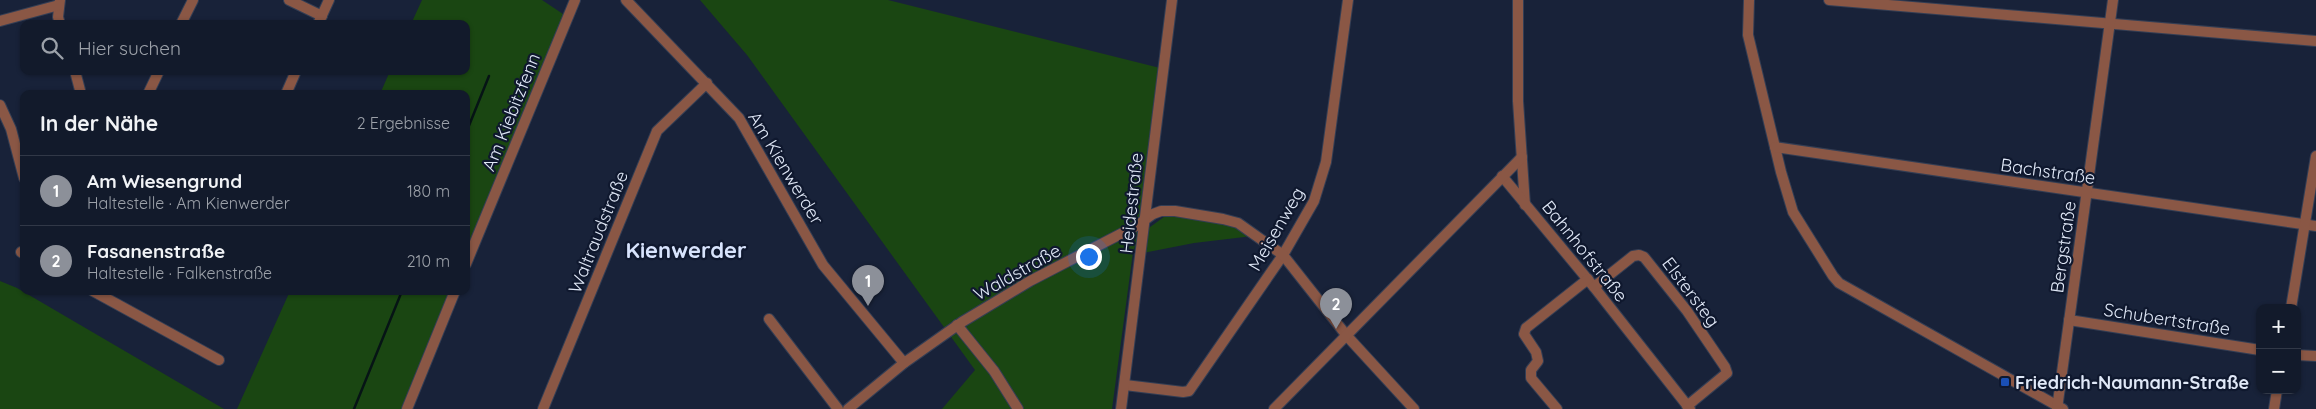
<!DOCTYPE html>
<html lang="de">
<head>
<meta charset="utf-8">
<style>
  body { margin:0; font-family:Quicksand,sans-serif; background:#1f2737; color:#f1f3f6 }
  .controls { position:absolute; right:15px; bottom:15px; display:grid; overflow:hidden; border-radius:10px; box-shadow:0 1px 4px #0004 }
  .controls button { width:45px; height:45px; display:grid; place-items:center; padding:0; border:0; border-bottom:1px solid #313847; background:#121a2b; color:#f1f3f6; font:25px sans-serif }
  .you { position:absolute; left:1088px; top:256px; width:18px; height:18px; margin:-12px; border:4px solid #fff; border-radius:50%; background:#1a73e8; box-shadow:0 0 0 8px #1a73e833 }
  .badge { display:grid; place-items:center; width:32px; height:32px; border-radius:50%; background:#8c9099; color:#fff; font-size:16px; font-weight:700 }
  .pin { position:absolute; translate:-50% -41px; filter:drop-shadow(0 1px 2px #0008) }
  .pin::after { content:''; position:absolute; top:26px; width:18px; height:15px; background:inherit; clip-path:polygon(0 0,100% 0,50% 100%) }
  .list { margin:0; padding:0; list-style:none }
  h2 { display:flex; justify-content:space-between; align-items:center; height:65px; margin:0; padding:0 20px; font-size:21px }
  h2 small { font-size:16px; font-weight:400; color:#9ca1a9 }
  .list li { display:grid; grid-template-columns:32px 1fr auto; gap:15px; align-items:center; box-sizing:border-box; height:70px; padding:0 20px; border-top:1px solid #313847 }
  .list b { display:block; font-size:19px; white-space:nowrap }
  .list p { margin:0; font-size:16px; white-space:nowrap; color:#9ca1a9 }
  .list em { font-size:16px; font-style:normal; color:#9ca1a9 }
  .icon { flex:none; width:28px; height:28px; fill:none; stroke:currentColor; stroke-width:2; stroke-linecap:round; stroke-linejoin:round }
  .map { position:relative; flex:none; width:2316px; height:409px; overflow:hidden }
  .search { position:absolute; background:#121a2b; box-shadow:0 1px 4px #0004; left:20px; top:20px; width:450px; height:55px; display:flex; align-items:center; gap:12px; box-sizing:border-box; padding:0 18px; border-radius:10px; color:#9ca1a9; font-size:19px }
  .panel { position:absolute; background:#121a2b; box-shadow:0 1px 4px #0004; left:20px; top:90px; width:450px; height:205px; border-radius:10px }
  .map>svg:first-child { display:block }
  .green { fill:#1a4612 }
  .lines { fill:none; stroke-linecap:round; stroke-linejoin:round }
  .stream { stroke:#061415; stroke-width:2.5 }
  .minor-casing { stroke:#343e54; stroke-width:12 }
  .minor { stroke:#8a5745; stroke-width:10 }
  .transit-dot { fill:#1a4fb4; stroke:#0f182e; stroke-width:2 }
  .labels { text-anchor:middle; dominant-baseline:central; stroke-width:4.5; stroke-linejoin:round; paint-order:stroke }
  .street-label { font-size:18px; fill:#e0e8f7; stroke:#0f182e }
  .poi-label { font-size:18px; font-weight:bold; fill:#e0e8f7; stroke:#0f182e; text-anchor:start }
  .district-label { font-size:22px; font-weight:bold; fill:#d7e3fc; stroke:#0f182e }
</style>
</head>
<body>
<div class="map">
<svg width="2316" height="409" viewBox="0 0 2316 409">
  <rect width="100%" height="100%" fill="#182239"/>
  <g class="green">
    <path d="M422,0h120l24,16 -100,242v-164h-86l10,-23h76v-47h-55z"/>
    <path d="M700,0h188l276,69 -19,150 -12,33 -21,157h-170l33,-39 -228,-315z"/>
    <path d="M1168,214l55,6 30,16 -59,7 -51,10 3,-23z"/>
    <path d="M0,281l17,7 207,121h-224z"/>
    <path d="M290,291h163l-49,118h-167z"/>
  </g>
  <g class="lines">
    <g class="stream">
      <path d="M466,133l23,-57"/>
      <path d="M354,409l48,-118"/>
    </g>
    <g class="minor-casing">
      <g id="minor">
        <path d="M60,0l-2,17 2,7"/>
        <path d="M289,0l33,16"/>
        <path d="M626,0l113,118 84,147 81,98"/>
        <path d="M1518,0v101l7,104"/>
        <path d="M1749,0l-1,35 33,137 12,40 40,64 6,7 224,126"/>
        <path d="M1829,0l487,41"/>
        <path d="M0,21l59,-16"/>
        <path d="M181,24l12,-24"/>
        <path d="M318,24l11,-24"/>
        <path d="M75,71l6,23"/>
        <path d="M148,94l11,-23"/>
        <path d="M286,94l10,-23"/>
        <path d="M0,105l11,24 13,49"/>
        <path d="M1775,147l541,79"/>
        <path d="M1502,176l92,111 96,122"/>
        <path d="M21,252l3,2"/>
        <path d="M466,264l109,-264"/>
        <path d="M1594,287l39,-31 6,-1 5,2 43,54 38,56 2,6 -40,33"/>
        <path d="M93,291l126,69"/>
        <path d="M2291,308l25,-152"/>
        <path d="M769,319l69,90"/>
        <path d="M2069,320l191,30"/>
        <path d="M957,325l37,46 24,38"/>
        <path d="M2297,355l19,1"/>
        <path d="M1125,385l58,7 6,-1 94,-136 31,-54 12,-39 22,-162"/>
        <path d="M407,409l48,-118"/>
        <path d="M543,409l114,-278 50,-48"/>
        <path d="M848,409l56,-46 58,-41 68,-41 106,-55 17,-12 8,-3h14l48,8 15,4 45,32 64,81 67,73"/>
        <path d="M1121,409l51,-409"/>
        <path d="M1274,409l248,-252"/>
        <path d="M1557,409l-26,-31v-8l7,-9 -2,-9 -12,-18 2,-6 62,-49"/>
        <path d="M2057,409l56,-409"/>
        <path d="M2274,409l3,-19"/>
      </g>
    </g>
    <use href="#minor" class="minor"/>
  </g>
  <rect class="transit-dot" x="2000" y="377" width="10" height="10" rx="2.5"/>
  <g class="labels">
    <g class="street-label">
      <text transform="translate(511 112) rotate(-68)">Am Kiebitzfenn</text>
      <text transform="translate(786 168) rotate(59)">Am Kienwerder</text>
      <text transform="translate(2048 171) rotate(8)">Bachstraße</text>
      <text transform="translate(1131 203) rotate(-84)">Heidestraße</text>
      <text transform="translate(1276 229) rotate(-60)">Meisenweg</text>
      <text transform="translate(598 232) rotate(-68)">Waltraudstraße</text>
      <text transform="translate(2063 247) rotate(-82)">Bergstraße</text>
      <text transform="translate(1585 251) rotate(51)">Bahnhofstraße</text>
      <text transform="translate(1017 272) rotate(-29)">Waldstraße</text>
      <text transform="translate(1691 292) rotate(53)">Elstersteg</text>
      <text transform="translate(2167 319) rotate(9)">Schubertstraße</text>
    </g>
    <g class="poi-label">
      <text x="2015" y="382">Friedrich-Naumann-Straße</text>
    </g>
    <g class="district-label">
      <text x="686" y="250">Kienwerder</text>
    </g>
  </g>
</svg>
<div class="controls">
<button>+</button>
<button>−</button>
</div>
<div class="you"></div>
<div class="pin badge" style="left:868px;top:306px">1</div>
<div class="pin badge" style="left:1336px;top:329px">2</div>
<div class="search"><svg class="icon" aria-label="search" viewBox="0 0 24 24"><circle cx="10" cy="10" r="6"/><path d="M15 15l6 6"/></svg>Hier suchen</div>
<section class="panel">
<h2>In der Nähe<small>2 Ergebnisse</small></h2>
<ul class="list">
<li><span class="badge">1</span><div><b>Am Wiesengrund</b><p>Haltestelle · Am Kienwerder</p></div><em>180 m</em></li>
<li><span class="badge">2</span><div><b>Fasanenstraße</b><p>Haltestelle · Falkenstraße</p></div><em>210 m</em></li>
</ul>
</section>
</div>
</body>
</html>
